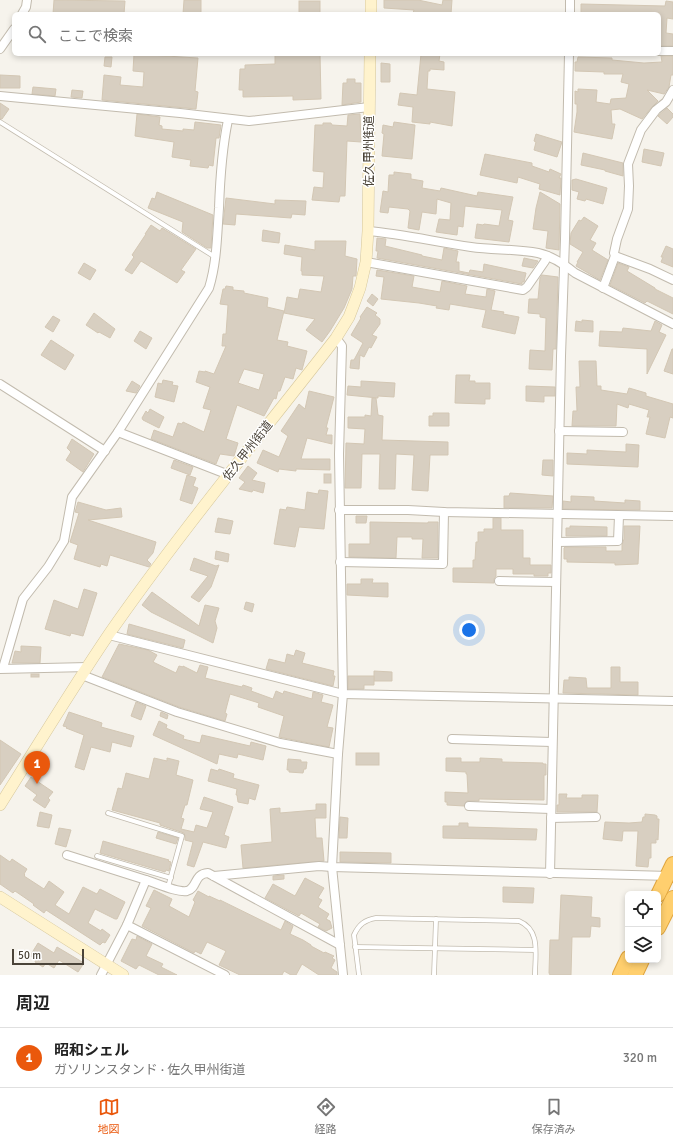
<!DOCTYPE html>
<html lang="ja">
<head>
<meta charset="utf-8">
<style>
  body { margin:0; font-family:Signika,"Noto Sans JP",sans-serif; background:#f6f6f6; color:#222 }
  .controls { position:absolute; right:12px; bottom:12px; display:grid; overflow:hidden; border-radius:6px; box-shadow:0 2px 6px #0003 }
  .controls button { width:36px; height:36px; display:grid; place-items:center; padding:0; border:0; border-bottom:1px solid #e0e0e0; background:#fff; color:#222; font:20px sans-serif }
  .scale { position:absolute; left:12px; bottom:10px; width:72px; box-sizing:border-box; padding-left:4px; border:2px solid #4b4439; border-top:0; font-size:11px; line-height:14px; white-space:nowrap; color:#4b4439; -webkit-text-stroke:3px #fff; paint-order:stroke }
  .you { position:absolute; left:469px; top:630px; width:14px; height:14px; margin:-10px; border:3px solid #fff; border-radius:50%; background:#1a73e8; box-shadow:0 0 0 6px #1a73e833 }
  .badge { display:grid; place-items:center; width:26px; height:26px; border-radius:50%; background:#ea580c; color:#fff; font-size:13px; font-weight:700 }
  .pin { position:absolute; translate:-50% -33px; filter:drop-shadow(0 1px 2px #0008) }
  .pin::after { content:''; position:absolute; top:21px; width:14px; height:12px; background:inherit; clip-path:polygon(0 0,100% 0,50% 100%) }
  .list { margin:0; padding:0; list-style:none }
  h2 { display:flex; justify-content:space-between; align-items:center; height:52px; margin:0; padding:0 16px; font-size:17px }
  h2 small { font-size:13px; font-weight:400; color:#767676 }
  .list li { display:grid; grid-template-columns:26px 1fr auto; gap:12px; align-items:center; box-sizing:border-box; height:60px; padding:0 16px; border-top:1px solid #e0e0e0 }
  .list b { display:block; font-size:15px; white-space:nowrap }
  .list p { margin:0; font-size:13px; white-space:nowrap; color:#767676 }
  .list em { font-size:13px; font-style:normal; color:#767676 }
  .icon { flex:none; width:22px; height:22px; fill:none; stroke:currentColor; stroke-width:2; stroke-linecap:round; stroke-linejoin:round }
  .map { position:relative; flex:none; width:673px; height:975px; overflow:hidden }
  .search { position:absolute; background:#fff; box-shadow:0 2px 6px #0003; left:12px; right:12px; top:12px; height:44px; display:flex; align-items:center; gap:10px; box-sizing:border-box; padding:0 14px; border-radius:6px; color:#767676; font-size:15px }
  .sheet { height:112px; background:#fff }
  nav { display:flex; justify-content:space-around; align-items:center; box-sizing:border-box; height:56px; border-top:1px solid #e0e0e0; background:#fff; font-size:11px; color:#767676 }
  nav a { display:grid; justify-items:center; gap:2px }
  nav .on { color:#ea580c }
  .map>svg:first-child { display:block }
  .building { fill:#d8cfc1; stroke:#d3c7b4; fill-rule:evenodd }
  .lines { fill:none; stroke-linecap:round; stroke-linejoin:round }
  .lane-casing { stroke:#c2bbae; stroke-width:5.5 }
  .street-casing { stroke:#c2bbae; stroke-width:10 }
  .secondary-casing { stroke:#d6c79b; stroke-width:12 }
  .highway-casing { stroke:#e0a43c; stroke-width:16 }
  .lane { stroke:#fff; stroke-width:4 }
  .street { stroke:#fff; stroke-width:8 }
  .secondary { stroke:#fff3cd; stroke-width:11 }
  .highway { stroke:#ffcf6e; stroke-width:14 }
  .labels { text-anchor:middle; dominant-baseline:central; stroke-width:3; stroke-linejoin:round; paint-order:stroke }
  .street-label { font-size:12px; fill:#4b4439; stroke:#fff }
</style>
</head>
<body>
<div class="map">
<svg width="673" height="975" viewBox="0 0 673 975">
  <rect width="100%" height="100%" fill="#f6f3ec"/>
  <g class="building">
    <path d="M54,0l71,1 -1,13h-71z"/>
    <path d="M184,0h17v14h-18z"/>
    <path d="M384,0h34l24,5 1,-5h9l-1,14h-34l-4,-1 1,-3 -30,-2z"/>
    <rect x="299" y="1" width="21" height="13"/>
    <path d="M666,1l7,1v17l-6,-1 -1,15 7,1v12h-14v-32h-78v-10l84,2z"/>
    <path d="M134,54l64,4 -3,33 3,1 -2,17 -94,-9 2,-25 17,2 -1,8 23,2 1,-15 -11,-1z"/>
    <path d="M275,54h45l1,45 -28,1v-4l-50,1v-7h-4l1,-21h5v-4l30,-1z"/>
    <path d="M421,54h19l-1,7 5,1v8l-14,-1v2h-2l-1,18 28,3 -3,34 -22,-4v2l-18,-2 1,-15 -15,-2 2,-12 17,2z"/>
    <path d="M661,56h12v19h-2l-2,12 -5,7 -17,-4 11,11 -6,6 -10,12 -22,-10 -9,1 1,14h3l-3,15 -38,-7 3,-20v-8h-2v-13l3,1v-3l19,1 -1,12 14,2 1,-5 15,-1 3,-14 -8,-2 2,-8h-19v-2l-29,-1v-9h2l1,-5 34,1v2l32,3 18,-1z"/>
    <path d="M105,57h7l-1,10 -7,-1z"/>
    <path d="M381,63l9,1v18h-9z"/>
    <path d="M0,75l20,1v12h-20z"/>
    <path d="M347,79h8v4h6v19l-19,3 1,-22h4z"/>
    <path d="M33,87l23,2 -1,7 -23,-2z"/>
    <path d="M72,90l11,1 -1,7 -11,-1z"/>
    <path d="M0,103l9,6 -7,10h-2z"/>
    <path d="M667,108l6,6v3l-6,7 -9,-8z"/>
    <path d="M137,114l23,3 -1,8 3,1v3l21,2v-2l11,1 1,-8 26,3 -2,13h-3l-3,28 -4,-1 -1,3 -18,-2 1,-6 -19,-3 2,-15 -39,-6z"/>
    <path d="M360,114l1,28 -14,-1 -2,55h-5l-1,6 -27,-2 2,-13 9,1 1,-16 -11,-1 2,-46h8v-2h8l1,2 15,1 1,-11z"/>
    <path d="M394,122l21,3 -3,34 -30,-3 2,-22 -2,-1 1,-8 10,2z"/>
    <path d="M536,134l26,8 -5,15 -23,-7 2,-8 -2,-1z"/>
    <path d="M644,149l20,4 -3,13 -19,-4z"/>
    <path d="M583,153l40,10v13l-18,-5v-1l-24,-5z"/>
    <path d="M485,154l47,9v3l17,6 1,-3 11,5 -2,4h2l-1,17 -21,-6 1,-5 -22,-7 -1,6 -37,-8z"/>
    <path d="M394,172l17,2v5l12,2 -1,7 18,3 1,-3 36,8 1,-4 35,5 -5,23 5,1 -4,21 -34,-4 2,-14 6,1 1,-1 15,2 3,-16 -37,-4 -2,21 -5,-1 -1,9 -21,-3 3,-13 11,1 1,-17 -14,-4 -1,15 -14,-2 -3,18 -11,-2 2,-17 -2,-2 -19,-2 -1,6 -8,-1 3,-21 5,1 1,-17h5z"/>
    <path d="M576,179l31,9 -4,16 -17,-5 -1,2 -8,-2 2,-7 -7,-2v-10z"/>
    <path d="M157,192l56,23 -2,33h-4l-25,-16 1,-10 -35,-14 4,-10 3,1z"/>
    <path d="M540,192l20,12 -1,46 -13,-2 2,-17 -15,-2 3,-21z"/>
    <path d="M226,198l49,6v-4l31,1 -1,14 -13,-1 -1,4 -55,-4 -1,11 -12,-1z"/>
    <path d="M584,217l14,9 -8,14 6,3 -4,7 16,10 -8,20 -24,-14 2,-4h-1l6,-10 -13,-8 1,-11 8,-13 2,1z"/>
    <path d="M151,225l9,6 2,-3 34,21 -15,21 4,2 -8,11 -36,-22 -9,13 -7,-4 9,-13 -2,-2 14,-21h-1z"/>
    <path d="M263,230l17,3 -1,10 -17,-2z"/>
    <path d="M377,238l9,1 -1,7 37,9v1l20,4 2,-12 14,3 -2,11h3v9l10,2 1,-3 13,2 1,-8 42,9 -2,9h-2v2l-145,-26 1,-7h-2z"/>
    <path d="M315,241h31l-1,15 12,3 -1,17h-3l-1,13 -8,19 -14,23 -8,11 -16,-12 9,-11 -31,-6 3,-16 11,2 2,-10 21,3 3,-16 -22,-1v-4h-1l1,-14 -18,-3 1,-9 30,5z"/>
    <path d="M666,246l7,3v18l-12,-5 2,-5h-2z"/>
    <path d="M524,258l14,3 -5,7 -11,-2z"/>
    <path d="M84,263l12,7 -6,10 -12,-7z"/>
    <path d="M618,263l11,4 -2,4 28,17v1l18,9v16l-26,-13 -2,2 -35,-18z"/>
    <path d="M377,270l37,6 -2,11 28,5 2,-11 25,5 -2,8 21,3 1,-8 8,2 -4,19 13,2 -1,2 16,3 -4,17 -33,-7 4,-17 -36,-6 -1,6 -13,-2 1,-2 -18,-3 -38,-4 3,-22 -8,-1z"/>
    <path d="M542,275l16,2 -2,72h-3l-1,21 -23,-1 1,-19 15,1 1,-33 -6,-1v-3l-12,-1 1,-14h9l2,-21z"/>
    <path d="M226,286l7,1v3l11,1v2l24,5 -1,9 17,4 -7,29 11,2 -1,4 20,5 -5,19 -6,-2 -3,11 -8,-2 -5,14h-2l-2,8 -2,-1 -10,18 -27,-11 -11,34 12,4 -4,13 -14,-2 -4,10 -65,-25 3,-9 19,7 5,-14 4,1 1,-2 21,10 7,-22 -8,-2 7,-21 -14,-5 3,-11 6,1v-1l9,3 12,-28h-4l1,-12h3l2,-29 -8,-1 3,-15h2zM244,369l20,5 -5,16 -21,-7z"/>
    <path d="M372,294l6,5 -5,7 -6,-5z"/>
    <path d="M367,307l10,6 -2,2 5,4v5l-8,11 5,2 -6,11 -2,-1 -5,10 -4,-2 -1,14 -9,-1 1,-8h3l9,-17 -12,-8 10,-17 -1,-1z"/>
    <path d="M94,313l21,16 -5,9 -11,-6 -1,1 -12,-8z"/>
    <path d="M53,316l7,4 -7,12 -8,-5z"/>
    <path d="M582,320l11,1v11l-18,-1 1,-10 6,1z"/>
    <path d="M655,321l7,4 -3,7 7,3 -19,39v-25l-48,-3 1,-15 22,1 1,-4 28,3z"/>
    <path d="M140,331l12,7 -6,11 -12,-8z"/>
    <path d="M51,340l23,15 -9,15 -24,-15z"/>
    <path d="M672,349h1v25l-9,-3z"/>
    <path d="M579,361h17l1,25h4v4l26,4 2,-6 17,5v3l27,8v14l-3,-1 -5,21 -19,-4 4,-17h-3l2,-7 -20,-6 -1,4 -11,-4 -1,22h-44l1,-15h4l-1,-24h4z"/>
    <path d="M456,375h14l-1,6h6v2h15v16h-5v5l-30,-1z"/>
    <path d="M163,380l10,2 -1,3 6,1 -4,16 -19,-5 3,-14 4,1z"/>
    <path d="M132,381l8,5 -4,7 -10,-2z"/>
    <path d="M361,381l34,2 -1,14 -16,-1v2l-31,-3 1,-9 13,1z"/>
    <path d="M526,386l29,1v9h-11v6l-18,-1z"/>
    <path d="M309,391l25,6 -8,31h2l-2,7h6v9l-25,-6 -6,21h29v11l-34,-1v2l-17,-2 -1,3 -21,-9 6,-13 16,7 9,-21 -7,-5 18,-27 6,5z"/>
    <path d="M372,398h4l2,17 5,1 -1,24 66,2v13h-18l-2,36 -16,-1 2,-35 -18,-1 -1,35h-16l1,-35h-18l-1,34h-16l1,-45 18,1 1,-15 -17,-1v-11h17v-2l6,1z"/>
    <path d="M150,409l14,8 -5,11 -16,-8 -1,-2 4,-7 2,2z"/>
    <path d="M433,413h16v13h-20v-10h4z"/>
    <path d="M72,439l22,15 -11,18 -17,-12 5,-8 -4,-4z"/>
    <path d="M626,444l13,1 -1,22 -71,-3v-11l20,1v-4l39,2z"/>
    <path d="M174,460l19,7 -3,8 -19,-7z"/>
    <path d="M543,460h10v16l-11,-1z"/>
    <path d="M248,466l9,7 -5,7 13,3 -2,10 -10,-3 -1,2 -13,-3 6,-7 -6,-4z"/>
    <rect x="324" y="474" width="7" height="9"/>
    <path d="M187,475l9,3 -3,8 5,2 -6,16 -12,-4z"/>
    <path d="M319,490l9,1 -4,38 -25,-2 -4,20 -21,-3 6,-35 6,1 1,-3 18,3 2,-18 11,2z"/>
    <path d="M510,493l43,3 -1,12h-48v-12h5z"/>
    <path d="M571,496l23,1v4l31,2v-3l15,1v9l-77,-1v-8l8,1z"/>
    <path d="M78,502l28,8 15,-2 1,9 -34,3 68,22 -3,11 -6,7 4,4 -2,3 -39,-12 -3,11 -6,-2 -1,3 -26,-8 4,-14 -8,-3 9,-29 -4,-1z"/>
    <path d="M356,516h11l-1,7h-10z"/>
    <path d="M218,518l15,3 -3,13 -15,-2z"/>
    <path d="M493,518h8v12h22v28h7v7h21v8h-3v3h-14v-2h-21v-5h-17v7l-2,3v4l-41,-1v-14h20v-8h2l1,-18h2v-10h6v-3h9z"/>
    <path d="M370,522l58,1v-1h10v36h-16l1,-19h-11v-2h-15l-1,21 -47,-1v-13h21z"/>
    <path d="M570,526l37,1v9h-41v-8h4z"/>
    <path d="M624,526h16l-2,38 -23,1v-2l-48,-1v-3h-3v-11l1,-1h41v4h16v-6l2,-6z"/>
    <path d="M216,551l13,3 -1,8 -13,-3z"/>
    <path d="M194,558l22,8 3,-1 -8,22 -12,15 -8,-5 17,-21 -18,-6z"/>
    <path d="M361,579h12l-1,4h16v14l-41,-2v-11h14z"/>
    <path d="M84,589l13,4 -14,43 -12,-3 -1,3 -25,-7 9,-29 24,9z"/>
    <path d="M152,592l47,34 6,-21 14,3 -4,13 2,7 -4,15 -62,-31 -9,-7z"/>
    <path d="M246,602l8,2 -2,8 -8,-3z"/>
    <path d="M129,624l56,16 -2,8 -56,-14z"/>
    <path d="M119,644l29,6 9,5 -4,7 23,11 3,-7 4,1v-1l14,7 3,-8 8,2 -3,11 37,9 1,-2 9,3 -1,3 22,8 3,-8 7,3 1,-3 28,8 1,-7 10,3 -2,7 12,3 -6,22 6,1 -4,19 -50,-10 5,-21 -26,-9 1,-4 -29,-9 -5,19 2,1 -2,7 -46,-14 -77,-30z"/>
    <path d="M21,646l20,1 -1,16h-28l3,-12 6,1z"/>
    <path d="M296,650l9,3 -3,10 32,8 -1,5h2l-2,10 -67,-17 3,-10 16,4 2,-9 7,2z"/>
    <path d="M611,667h9v15h18v13l-75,-2 1,-13h5v-3l17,1 1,10h24z"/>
    <path d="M374,671l18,1v9h-18z"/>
    <rect x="31" y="674" width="8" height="3"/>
    <path d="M348,676h26v9h-10v4h-16z"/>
    <path d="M136,702l10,4 -5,14 -10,-4z"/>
    <path d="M69,712l33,11 -1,4 33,9 -3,11 -19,-5 -2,10 -19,-5 -7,23 -9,-3 9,-32 -18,-7 1,-1 -4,-1z"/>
    <path d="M161,712l7,3 -1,4 -7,-3z"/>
    <path d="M159,721l8,4 -1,3 18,8 -1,3 17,4 2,-8 48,11 1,-4 15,4 -3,14 -25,-6 -1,4 -18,-4 -2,10 -64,-29z"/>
    <path d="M0,740l21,14 -21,31z"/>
    <rect x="356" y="753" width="23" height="12"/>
    <path d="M154,758l13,3v-3l12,3 -3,14 17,5 -6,25h-2l-4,13 3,1 -3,10 13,3 2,-7 11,3 6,-16 -13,-3 4,-12 29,10 -9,28 5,2 -3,11 -23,-6 -9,25 -7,-2 6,-23 -8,-2v-4l-1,-3 -24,-8v-2l-48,-13 6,-22 4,1 4,-16 23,6z"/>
    <path d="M446,758h15v4h19v-4l22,1v3l41,1v1h3v11h-2v25l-65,-1v2h-12l-3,5 -17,-1v-3h-2v-10l23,1 -1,-19h-1v-2l-20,-1z"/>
    <path d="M288,759l13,1v2h6l-1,7h-2l-1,4 -14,-1v-2h-2z"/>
    <path d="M211,769l7,2 1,-2 15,5 -1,4 26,7 -4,15 -6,-2 -1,6 -10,-2 -1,-7h-1l1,-6 -29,-8z"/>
    <path d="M31,777l22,15 -5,6 2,2 -5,8 -12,-8 4,-5 -12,-9z"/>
    <path d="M559,794h8l-1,4h16v-3h16l-1,17h-40v-7h2z"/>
    <path d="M316,804h10v14h-11l1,20h6l2,23 -81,7 -2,-23 31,-3 -2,-33 10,-1v5l36,-3z"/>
    <path d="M40,812l12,3 -3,13 -12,-2z"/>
    <path d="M645,814l10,1 2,1v3h2l-1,21 -2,-1v4h-5v15h-2l-1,9 -12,-1 2,-35h-15l-1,10 -19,-2 2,-17 24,1 13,-1 1,-5h2z"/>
    <path d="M340,817l8,1 -1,20h-8z"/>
    <path d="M459,823h9v4l69,2 -1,11 -93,-2v-12h16z"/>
    <path d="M59,828l12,2 -5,17 -11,-3z"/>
    <path d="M158,832l20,6 -2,6 -20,-6z"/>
    <path d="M103,841l66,19 -1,1 3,1 -2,9 -3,-1 -1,2 -65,-19z"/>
    <path d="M340,852l51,1v10l-51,-1z"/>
    <path d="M0,855l10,7 2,-3 15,10 -3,5 1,1 -1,1 20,13 5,-8 15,11 -9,13 14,9 14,-27 14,7 3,-5 25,13 -8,17h-2l-20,-10 -7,14 13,8 1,-2 8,6 -5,8 -2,-1 -3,3 -54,-35 -2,3 -11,-8 1,-1 -19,-13 -2,2 -13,-9z"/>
    <path d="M284,875v4l-11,1v-4z"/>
    <path d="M305,878l19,10 -6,10 4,2 -4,7 11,7 -3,5 4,2 2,7 -6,3 -8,-4 2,-3 -19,-11 -2,3 -34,-18 8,-14 22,12z"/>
    <path d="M503,887l31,1 -1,15 -30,-1z"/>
    <path d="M154,890l18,9 -3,7 20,11 6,-15 -2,-2 5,-9 11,6v-1l11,5v-1l61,30 4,-9 8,5 -3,8 13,6 8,5v1l13,7 1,-1 9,4 -2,2 3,2 -4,8 6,4v3h-18l-17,-11 -6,11h-5l-7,-4 -2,4h-42l-21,-10 7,-14 -19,-9 -6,12 -6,-3 -1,2 -52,-27 9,-18 -5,-2z"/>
    <path d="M561,895l31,2 -1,20 9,1v9l-9,-1 -1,11h-18l-1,38h-21l-1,-2 1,-33h9z"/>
    <path d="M137,936l15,8 -6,12 17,8 -2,3 16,8h-18l-20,-10 -3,4 -15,-8 11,-22 4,1z"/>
    <path d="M38,943l16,10 3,-6 27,16 -6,9 -19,-12 -5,8 -8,-5 -3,4 -8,-5 1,-3 -6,-3z"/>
  </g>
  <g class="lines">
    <g class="lane-casing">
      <g id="lane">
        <path d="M0,122l215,135"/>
        <path d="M108,813l74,23 -14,51"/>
        <path d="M97,856l74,22"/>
        <path d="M355,947l180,3"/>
        <path d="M359,975l-5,-40c5,-11 11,-15 22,-17l143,3c22,9 16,34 16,54"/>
        <path d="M434,975l2,-56"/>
      </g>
    </g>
    <g class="street-casing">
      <g id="street">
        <path d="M22,14l4,-7 1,-7"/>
        <path d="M570,14v-14"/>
        <path d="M0,49l14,-20"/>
        <path d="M659,51h14"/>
        <path d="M0,96l180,17 69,8 120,-14"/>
        <path d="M368,231c35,3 68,11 103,16 22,3 45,2 67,6 14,3 26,11 37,20l98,51"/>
        <path d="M615,256l35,13 23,11"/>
        <path d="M366,262l157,28 4,-3 18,-26 2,-5"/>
        <path d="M603,288l12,-32 -1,-3 3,-14 11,-30 1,-23 -1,-22 13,-34 15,-20 10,-8 7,-12"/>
        <path d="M336,338l6,8 -3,108 4,240 -5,60 -6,113 11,108"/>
        <path d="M0,384l105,67"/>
        <path d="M559,431l64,1"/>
        <path d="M118,432l111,43"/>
        <path d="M339,510h69l36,2 229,4"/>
        <path d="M557,542l61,-1 1,-25"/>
        <path d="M340,562l103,2 1,-52"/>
        <path d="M499,581l57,1"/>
        <path d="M109,635l234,59 330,7"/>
        <path d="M3,668l20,-69 25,-32 16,-26 8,-44 46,-65 91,-144c8,-26 8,-53 10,-80 1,-29 3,-59 9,-88"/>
        <path d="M0,669l88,-2"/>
        <path d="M82,675l95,37 103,31 58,11"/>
        <path d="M452,739l100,3"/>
        <path d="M469,806l82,3"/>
        <path d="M551,818l45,-1"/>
        <path d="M67,855l79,25"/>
        <path d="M550,874l11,-518 4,-117 4,-185"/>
        <path d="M214,876l105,-10 13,1 338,9"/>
        <path d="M127,925l98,50"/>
        <path d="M101,975l26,-50 19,-45c10,3 32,13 41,11 11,-3 6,-17 21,-18l132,72"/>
      </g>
    </g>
    <g class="secondary-casing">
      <g id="secondary">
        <path d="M371,14v-14"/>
        <path d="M0,805c36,-57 71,-115 109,-171 71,-102 151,-198 227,-296l13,-21 5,-13 6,-16 6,-26 2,-31 2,-177"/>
        <path d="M0,897l123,78"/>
      </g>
    </g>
    <g class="highway-casing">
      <g id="highway">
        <path d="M658,895l15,-31"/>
        <path d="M658,928l15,-30"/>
        <path d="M620,975l8,-17"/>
        <path d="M635,975l7,-15"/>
      </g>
    </g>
    <use href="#lane" class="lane"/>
    <use href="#street" class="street"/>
    <use href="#secondary" class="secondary"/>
    <use href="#highway" class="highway"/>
  </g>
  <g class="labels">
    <g class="street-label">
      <text transform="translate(369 151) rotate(-90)">佐久甲州街道</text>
      <text transform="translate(248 451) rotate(-52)">佐久甲州街道</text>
    </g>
  </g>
</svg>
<div class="controls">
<button><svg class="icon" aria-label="locate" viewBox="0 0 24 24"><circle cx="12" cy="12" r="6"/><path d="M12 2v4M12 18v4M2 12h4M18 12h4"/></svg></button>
<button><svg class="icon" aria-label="layers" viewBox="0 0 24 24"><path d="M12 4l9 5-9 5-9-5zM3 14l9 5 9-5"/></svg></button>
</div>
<div class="scale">50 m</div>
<div class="you"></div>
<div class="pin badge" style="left:37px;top:784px">1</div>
<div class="search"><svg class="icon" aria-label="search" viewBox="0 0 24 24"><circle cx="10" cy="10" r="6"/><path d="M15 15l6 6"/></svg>ここで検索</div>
</div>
<section class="sheet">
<h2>周辺<small></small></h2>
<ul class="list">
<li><span class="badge">1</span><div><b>昭和シェル</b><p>ガソリンスタンド · 佐久甲州街道</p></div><em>320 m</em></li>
</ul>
</section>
<nav>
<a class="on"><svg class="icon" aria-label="map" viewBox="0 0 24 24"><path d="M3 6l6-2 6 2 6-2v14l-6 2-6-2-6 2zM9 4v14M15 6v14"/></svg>地図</a>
<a><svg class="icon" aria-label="directions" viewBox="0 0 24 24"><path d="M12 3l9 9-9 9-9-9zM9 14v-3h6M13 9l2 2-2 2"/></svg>経路</a>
<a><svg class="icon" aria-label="saved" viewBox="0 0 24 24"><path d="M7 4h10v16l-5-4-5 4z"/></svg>保存済み</a>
</nav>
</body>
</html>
